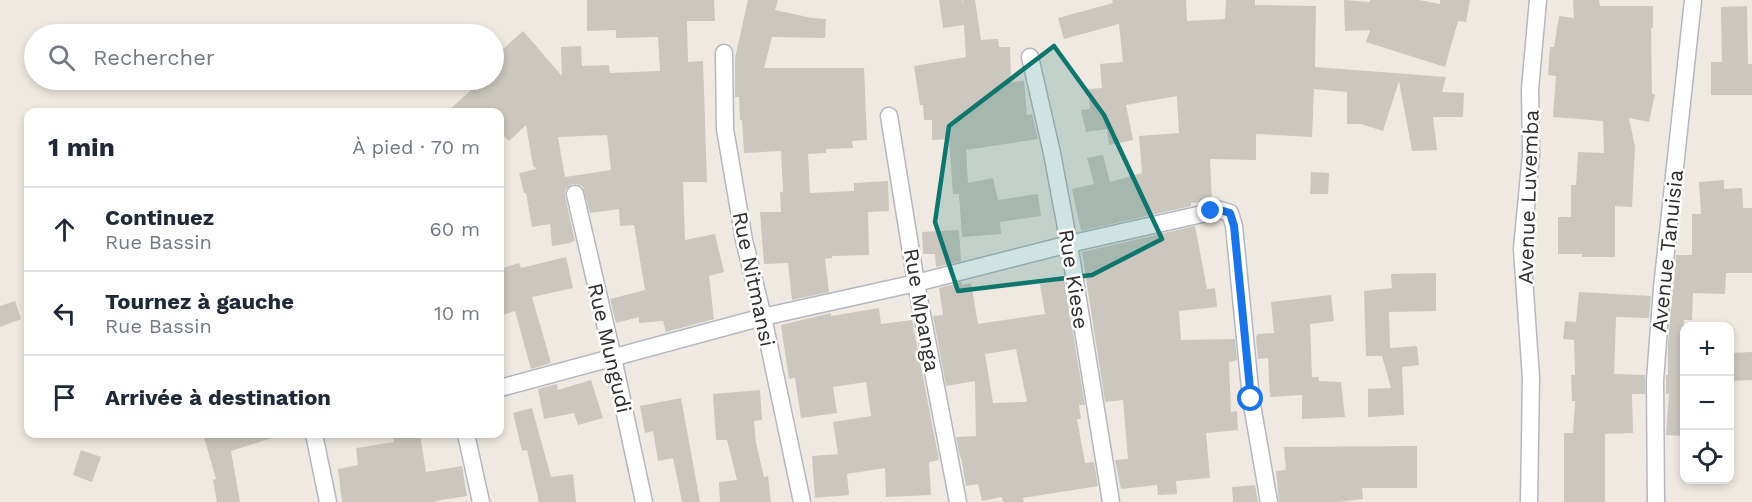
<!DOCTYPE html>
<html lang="fr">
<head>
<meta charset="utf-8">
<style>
  body { margin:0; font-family:"Work Sans",sans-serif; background:#f2f2f3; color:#1f2937 }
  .controls { position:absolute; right:18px; bottom:18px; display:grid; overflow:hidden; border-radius:12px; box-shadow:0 3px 9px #0003 }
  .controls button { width:54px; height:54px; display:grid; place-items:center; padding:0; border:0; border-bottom:2px solid #e0e1e3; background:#fff; color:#1f2937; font:30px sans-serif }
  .stop { position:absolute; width:18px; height:18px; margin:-14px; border:4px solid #1a73e8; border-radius:50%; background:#fff }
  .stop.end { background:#1a73e8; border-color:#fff; box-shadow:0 2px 6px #0008 }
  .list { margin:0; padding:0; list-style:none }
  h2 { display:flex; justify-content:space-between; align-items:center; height:78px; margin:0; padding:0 24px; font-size:26px }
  h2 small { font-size:20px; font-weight:400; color:#747a83 }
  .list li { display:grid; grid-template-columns:39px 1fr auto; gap:18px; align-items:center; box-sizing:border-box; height:84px; padding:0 24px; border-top:2px solid #e0e1e3 }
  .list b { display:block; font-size:22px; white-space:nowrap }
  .list p { margin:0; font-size:20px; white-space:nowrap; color:#747a83 }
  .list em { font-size:20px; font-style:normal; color:#747a83 }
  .icon { flex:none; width:33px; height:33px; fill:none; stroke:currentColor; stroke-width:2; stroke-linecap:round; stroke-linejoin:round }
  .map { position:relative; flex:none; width:1752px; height:502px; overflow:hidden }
  .search { position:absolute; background:#fff; box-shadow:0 3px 9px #0003; left:24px; top:24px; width:480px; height:66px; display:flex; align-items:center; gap:15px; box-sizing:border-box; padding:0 21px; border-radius:33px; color:#747a83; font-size:22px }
  .panel { position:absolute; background:#fff; box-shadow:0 3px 9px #0003; left:24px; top:108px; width:480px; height:330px; border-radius:12px }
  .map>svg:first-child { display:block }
  .building { fill:#cbc7bf; fill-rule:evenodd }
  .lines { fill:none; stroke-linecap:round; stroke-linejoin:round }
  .street-casing { stroke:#b4b7c1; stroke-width:19 }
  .street { stroke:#fff; stroke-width:16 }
  .route { stroke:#1a73e8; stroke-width:8 }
  .marked { fill:#0f766e; fill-opacity:0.2; stroke:#0f766e; stroke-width:4.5; stroke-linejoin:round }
  .labels { text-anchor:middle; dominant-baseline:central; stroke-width:5; stroke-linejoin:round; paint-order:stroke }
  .street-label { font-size:21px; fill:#2e2e2e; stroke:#fff }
</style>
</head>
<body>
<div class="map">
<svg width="1752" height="502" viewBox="0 0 1752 502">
  <rect width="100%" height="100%" fill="#efe9e1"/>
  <g class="building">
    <path d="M587,0h127l1,21h-28l1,41 15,-1 4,121h-24l2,58 30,-6 9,38 -15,4 5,43 -48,13 -3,-11 -24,2v-6l-23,6 -6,-24 35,-9 -11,-65 -14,1 -1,-17 -29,4 -7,-26 -6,-3h-5l-7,6v6l10,45 -4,1v1l-19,3 -2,-22 -18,3 -6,-34h-2l-5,-20 18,-4 -4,-3 -7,-41 -17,16 -9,-9v-20h-53l35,-32h12v-23l29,-26 39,45 -1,-29 20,-1 1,20 27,-1 1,8 50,-2 -2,-34 -42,1v-8l-29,1zM607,135l4,35 -46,7 -7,-40z"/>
    <path d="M748,0h30l-3,10 37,8 14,1 -1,19 -53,-1 -8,31h100l3,72 -15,1 1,7 -27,1v4l-18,1 2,39 44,-2v-8l34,-2 1,30 -21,1 1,43 -37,1v2l-7,1 4,33 -37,8 -4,-37 -24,1 -4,-52h21l-1,-20h3l-2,-41 -37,2 -2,-33h-2l-1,-23h-4v-39z"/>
    <path d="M939,0h23l1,4v-4h12l6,40 17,-1 1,8h11l1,35 13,-1 3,34 5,-1 6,25 -72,11 2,33 25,-5 5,22 40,-6 3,22 -41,6 1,12 -39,3 -3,-43h-6l-4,-55 -17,1v-20h-8l-1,-15h-3l-6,-39 52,-9 -2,-32 -21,3z"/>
    <path d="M1112,0h74l1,21 38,-2 1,-19h29v5l61,1 -1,61 131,10 -4,15 22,1 -1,24h-30l4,33 -25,1 -13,-70 -16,50 -22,-7h-14v-32l-33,-3 -2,48 -56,-3v26l-46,-1 2,42 -21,2v3l-110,25 -9,-42 22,-5 -7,-26 16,-3 7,27 32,-9 -3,-37 40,-3 -2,-37 -51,9 7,35 -24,5 -2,-16 -21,3 -5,-22 9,-1 -2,-20 14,-1 -2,-24 23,-2 -4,-38 -55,15 -6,-21 55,-15z"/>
    <path d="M1344,0l26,2v-2h49l21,4v-4h30l-4,22 -8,-1 -13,46 -79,-25 4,-12 -25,1z"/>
    <path d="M1573,0h26l1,6h53v22h-2l1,66h3l-6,28 -20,-4 6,29 -3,60 -17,-1v51h-33v-3h-24v-37h13v-32h5l2,-33 26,1 -1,-32 -50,-4 3,-41 -8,-1 2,-28h4l5,-31 15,2z"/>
    <path d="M1747,6l1,58h4v31h-41v-33h11l-1,-55z"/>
    <path d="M1311,172l18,1 -1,21h-18z"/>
    <path d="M1724,180v9l18,-1 1,20h9v65h-26l-1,21 -32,-1 -1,27h-8v116l-18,-1 3,-41h-3v-19h2v-32l8,-88h16v-41h9l-2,-32z"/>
    <path d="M1195,226l12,63 8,-1 2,19 -38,4 2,29 54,-1 2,21 -8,2 2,50 6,-1 1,19 -32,3 4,45 -34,3 1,13 -19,1 -1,-10 -36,4 -6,-29 13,-1 -5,-59 -18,2 -23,-150z"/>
    <path d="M959,230l2,31 -25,6 -1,-13h-12l-1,-22z"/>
    <path d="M566,257l7,31 -41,9 19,66 -20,6 -16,-58 -15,5v-47l19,-6 2,5z"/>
    <path d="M1436,273v38l-47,1 1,36 27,-2 2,19 -17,2 2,48 -36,2v-28l23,-1 -9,-32h-16l-2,-65 28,-3 -1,-14z"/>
    <path d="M1064,280l21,125h-6l2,14h-4l8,44 9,-1 4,24 -75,12 1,4h-21l-1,-5 -20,4 -4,-17 -12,2 -5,-29h-1l-4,-20 20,-1 -1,-55 -29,5 -13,-70 10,-1 -4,-27 23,-6v3l9,-2 7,41 67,-10 -5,-30zM1016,349l11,53 -34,1 -8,-49z"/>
    <path d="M1579,292l72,4 -2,22 -33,-1 -2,57 31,1v19h-13l1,39 -28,1v68h-41v-69h9l2,-32h-3l-1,-26h4l-1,-35 -11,-1 2,-18 11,1z"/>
    <path d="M1331,295l3,26 -24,3 2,53h7v4l22,1 4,35 -43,2v-24l-32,2 -2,-39 -10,1 -2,-21 1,-4 17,-1 -3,-31z"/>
    <path d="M15,301l6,18 -21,8v-21z"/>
    <path d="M879,308l2,16 31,-4 27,140 -10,2 2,33 -45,2 -1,-29 -38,6 2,21 -34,3 -3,-42 26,-2 -5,-32 38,-6 -5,-34 -33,5 4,26 -36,5 -6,-40 -6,1 -8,-54 50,-12v3z"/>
    <path d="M1752,352v28l-22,1v-28z"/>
    <path d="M591,380l12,38 -25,7 -4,-12 -30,6 -6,-30 19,-5 1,6z"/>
    <path d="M760,390l2,30 -8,1 2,22 8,34 4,-1 3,26h-51l-1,-20 18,-2 -10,-40h-11l-3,-46z"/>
    <path d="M681,398l19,104h-18l-9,-44 -15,3 -5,-30 -8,2 -5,-27z"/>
    <path d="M532,408l19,69 22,-3 3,28h-37l-12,-52 -5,1 -9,-38z"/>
    <path d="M203,434h71l1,3 -44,14 9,51h-23l-4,-22 3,-1z"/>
    <path d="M393,434h27l6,38 36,-6 5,30 -32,5 1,1h-94l-4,-33 20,-4 -2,-17 38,-6z"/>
    <path d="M1417,446v42h-55l1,11 -24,3h-60l-3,-31 10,-1 -2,-23z"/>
    <path d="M81,450l20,7 -9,25 -19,-7z"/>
    <path d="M1255,485l3,17h-25l-1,-15z"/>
  </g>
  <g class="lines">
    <g class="street-casing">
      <g id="street">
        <path d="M724,53l1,76 19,111 19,77 39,185"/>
        <path d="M1030,57l22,96 17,91 42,258"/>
        <path d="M889,116l27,167 42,219"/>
        <path d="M575,194l38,164 31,144"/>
        <path d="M500,388l263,-71 153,-34 153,-39 151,-34 10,3 4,13 17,173 18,103"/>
        <path d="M314,434l14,68"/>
        <path d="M466,434l15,68"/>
        <path d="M1529,502l2,-124 -9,-129 9,-95 -1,-65 8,-89"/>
        <path d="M1656,502l-1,-122 7,-92 31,-288"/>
      </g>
    </g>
    <use href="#street" class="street"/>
  </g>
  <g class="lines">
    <path class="route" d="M1211,211l9,-1 10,3 4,13 17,173"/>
  </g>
  <path class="marked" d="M1054,46l50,69 58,124 -70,36 -134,16 -23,-69 14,-96z"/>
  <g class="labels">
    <g class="street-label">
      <text transform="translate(1528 197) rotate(-88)">Avenue Luvemba</text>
      <text transform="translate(1667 251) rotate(-84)">Avenue Tanuisia</text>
      <text transform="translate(754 279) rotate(78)">Rue Nitmansi</text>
      <text transform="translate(1074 279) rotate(81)">Rue Kiese</text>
      <text transform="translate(922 310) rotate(80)">Rue Mpanga</text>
      <text transform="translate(610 348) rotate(77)">Rue Mungudi</text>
    </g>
  </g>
</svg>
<div class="controls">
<button>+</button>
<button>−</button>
<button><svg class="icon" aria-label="locate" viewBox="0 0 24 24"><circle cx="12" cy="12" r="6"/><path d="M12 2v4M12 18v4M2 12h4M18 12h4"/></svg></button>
</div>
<div class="stop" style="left:1251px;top:399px"></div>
<div class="stop end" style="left:1211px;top:211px"></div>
<div class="search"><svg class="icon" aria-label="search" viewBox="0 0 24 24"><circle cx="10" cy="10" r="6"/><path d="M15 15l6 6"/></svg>Rechercher</div>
<section class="panel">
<h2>1 min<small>À pied · 70 m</small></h2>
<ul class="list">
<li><svg class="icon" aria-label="ahead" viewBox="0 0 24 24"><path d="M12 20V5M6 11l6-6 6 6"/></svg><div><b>Continuez</b><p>Rue Bassin</p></div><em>60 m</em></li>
<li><svg class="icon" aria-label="left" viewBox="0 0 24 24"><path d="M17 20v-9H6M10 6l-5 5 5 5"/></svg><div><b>Tournez à gauche</b><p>Rue Bassin</p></div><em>10 m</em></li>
<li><svg class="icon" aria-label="arrive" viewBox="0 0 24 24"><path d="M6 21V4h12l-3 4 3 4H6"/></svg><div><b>Arrivée à destination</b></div></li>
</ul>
</section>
</div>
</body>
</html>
